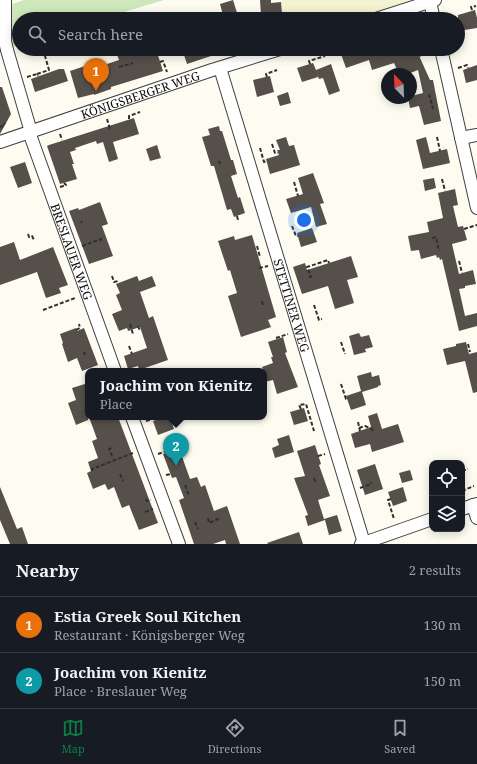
<!DOCTYPE html>
<html lang="en">
<head>
<meta charset="utf-8">
<style>
  body { margin:0; font-family:"Noto Serif",serif; background:#242831; color:#f1f3f6 }
  .controls { position:absolute; right:12px; bottom:12px; display:grid; overflow:hidden; border-radius:8px; box-shadow:0 2px 10px #0003 }
  .controls button { width:36px; height:36px; display:grid; place-items:center; padding:0; border:0; border-bottom:1px solid #363941; background:#171b24; color:#f1f3f6; font:20px sans-serif }
  .compass { position:absolute; left:381px; top:68px; width:36px; height:36px; border-radius:50%; background:#171b24; box-shadow:0 2px 10px #0003; rotate:337deg }
  .you { position:absolute; left:304px; top:220px; width:14px; height:14px; margin:-10px; border:3px solid #fff; border-radius:50%; background:#1a73e8; box-shadow:0 0 0 6px #1a73e833 }
  .badge { display:grid; place-items:center; width:26px; height:26px; border-radius:50%; background:#0b8043; color:#fff; font-size:13px; font-weight:700 }
  .pin { position:absolute; translate:-50% -33px; filter:drop-shadow(0 1px 2px #0008) }
  .pin::after { content:''; position:absolute; top:21px; width:14px; height:12px; background:inherit; clip-path:polygon(0 0,100% 0,50% 100%) }
  .popup { position:absolute; left:85px; top:368px; width:182px; height:52px; box-sizing:border-box; display:grid; place-content:center; border-radius:8px; background:#171b24; filter:drop-shadow(0 1px 3px #0005); font-size:13px; white-space:nowrap; color:#9ea1a6 }
  .popup b { font-size:15px; color:#f1f3f6 }
  .popup::after { content:''; position:absolute; left:50%; top:100%; margin-left:-8px; border:8px solid transparent; border-top-color:#171b24 }
  .list { margin:0; padding:0; list-style:none }
  h2 { display:flex; justify-content:space-between; align-items:center; height:52px; margin:0; padding:0 16px; font-size:17px }
  h2 small { font-size:13px; font-weight:400; color:#9ea1a6 }
  .list li { display:grid; grid-template-columns:26px 1fr auto; gap:12px; align-items:center; box-sizing:border-box; height:56px; padding:0 16px; border-top:1px solid #363941 }
  .list b { display:block; font-size:15px; white-space:nowrap }
  .list p { margin:0; font-size:13px; white-space:nowrap; color:#9ea1a6 }
  .list em { font-size:13px; font-style:normal; color:#9ea1a6 }
  .icon { flex:none; width:22px; height:22px; fill:none; stroke:currentColor; stroke-width:2; stroke-linecap:round; stroke-linejoin:round }
  .map { position:relative; flex:none; width:477px; height:544px; overflow:hidden }
  .search { position:absolute; background:#171b24; box-shadow:0 2px 10px #0003; left:12px; right:12px; top:12px; height:44px; display:flex; align-items:center; gap:10px; box-sizing:border-box; padding:0 14px; border-radius:22px; color:#9ea1a6; font-size:15px }
  .sheet { height:164px; background:#171b24 }
  nav { display:flex; justify-content:space-around; align-items:center; box-sizing:border-box; height:56px; border-top:1px solid #363941; background:#171b24; font-size:11px; color:#9ea1a6 }
  nav a { display:grid; justify-items:center; gap:2px }
  nav .on { color:#0b8043 }
  .map>svg:first-child { display:block }
  .farmland { fill:#f3f3d1 }
  .green { fill:#cfe8bb }
  .building { fill:#56504b }
  .lines { fill:none; stroke-linecap:round; stroke-linejoin:round }
  .street-casing { stroke:#414141; stroke-width:14 }
  .path { stroke:#303030; stroke-width:2; stroke-dasharray:4 2; stroke-linecap:butt }
  .street { stroke:#fff; stroke-width:12 }
  .labels { text-anchor:middle; dominant-baseline:central; stroke-width:4; stroke-linejoin:round; paint-order:stroke }
  .street-label { font-size:12px; fill:#0e0e0e; stroke:#fff }
</style>
</head>
<body>
<div class="map">
<svg width="477" height="544" viewBox="0 0 477 544">
  <rect width="100%" height="100%" fill="#fefcf0"/>
  <path class="farmland" d="M281,0h131l-55,19h-74z"/>
  <path class="green" d="M24,0h140l-63,19h-82v25l-8,3 1,-43z"/>
  <g class="building">
    <path d="M233,0l5,16 -8,3h-6l-4,-15z"/>
    <path d="M260,0h11v3l10,-1 1,11 -21,2z"/>
    <path d="M475,10l2,8v10l-19,3v-16z"/>
    <path d="M115,49h41l7,22 -52,16v2l-17,6v-1l-16,4 -8,-27 15,-5 1,5 33,-11z"/>
    <path d="M182,49h43l1,2 -39,13z"/>
    <path d="M355,49h4l1,4 13,-4h43l14,31h3l8,41 -17,4 -5,-19 -9,2 -2,-10h3v-2l12,-3 -5,-23 -10,4h-9l-5,-11 -22,7 -3,-10 -23,8 -5,-14z"/>
    <path d="M313,63l3,7 15,-6 9,27 -11,4 -6,-17 -4,1 -2,-5 1,3 -16,5 -5,-14z"/>
    <path d="M477,65v15l-11,3 -3,-13z"/>
    <path d="M59,69h5l4,12 -33,11 -4,-13z"/>
    <path d="M270,76l4,16 -17,5 -4,-17z"/>
    <path d="M0,87h2l9,27 -11,20z"/>
    <path d="M288,92l3,11 -11,3 -3,-10z"/>
    <path d="M134,118l5,16 -26,8 5,17 -9,3 -6,-20 -6,2 -1,-3 -21,7 1,2 -6,2 4,12h-2l5,15 -17,5 -13,-38 2,-1z"/>
    <path d="M219,126l1,5h2l9,29h2l4,14 -6,2 7,22 2,-1 5,16 -11,4 -3,-8 -4,1 -13,-44h-3l-9,-29 8,-2 -2,-6z"/>
    <path d="M286,137l3,9 5,-1 6,20 -30,9 -4,-15 13,-4 -2,-5h3l-4,-10z"/>
    <path d="M426,137l4,16 17,-4 3,14 -27,6 -7,-29z"/>
    <path d="M157,145l4,13 -11,3 -4,-12z"/>
    <path d="M25,162l7,21 -14,5 -8,-21z"/>
    <path d="M313,173l11,30 -4,1 7,20 -11,3 -5,-20 -20,6 -5,-14 17,-5 -5,-16z"/>
    <path d="M434,178l2,10 -11,3 -2,-11z"/>
    <path d="M455,189l3,16 -5,1 5,21 5,-1 4,14 -15,4 7,30 14,-4 3,14 -11,2v2l-6,1 6,27 12,-3v13l-18,5 -17,-72 -2,1 -1,-3 -2,1 -1,-3 -15,4 -2,-9 -8,1 -3,-15 21,-4 -2,-10 16,-4 -5,-25z"/>
    <path d="M100,202l8,22 -6,2 11,30 -24,8 -20,-53 9,-3 1,2z"/>
    <path d="M312,228l5,14 -16,5 -4,-14z"/>
    <path d="M252,235l24,82 -8,3 3,7 -30,10 -13,-41 9,-3 -7,-23 -2,1 -10,-30 16,-5 1,4z"/>
    <path d="M14,242l6,18 33,-13 15,38 -9,3 2,5 -15,5 -9,-26 -37,13v-38z"/>
    <path d="M351,256l7,21 -11,3 7,23 -19,6 -7,-23 -26,8 -9,-27 12,-4 2,7z"/>
    <path d="M137,276l2,5 13,-5 4,10 -16,6 9,26 4,-2 15,44 -29,10 -1,-4 -10,3 -4,-13 23,-8 -7,-21 -12,4 -1,-3 -8,3 -7,-17 10,-4 -6,-15 4,-2 -4,-9z"/>
    <path d="M76,328l1,3 7,-3 14,37 -16,6 -5,-13 -9,4 -6,-18 1,-1 -3,-9z"/>
    <path d="M359,333l2,4 8,-2 4,12 -8,2 1,3 -12,3 -5,-19z"/>
    <path d="M283,337l4,15 -2,1 13,34 -21,7 -4,-14 -9,2v-11l-2,-4 11,-4 -2,-6h2l-5,-15z"/>
    <path d="M466,342l3,12 8,-2v40l-4,1 -8,-32 -18,4 -4,-16 13,-3v-2z"/>
    <path d="M371,372l1,5 7,-2 2,10 -3,1v1l-16,5 4,13 -15,5 -5,-14 15,-5 -4,-15z"/>
    <path d="M88,383v37l-12,5 -8,-22 8,-3 -4,-12z"/>
    <path d="M304,408l4,13 -14,4 -4,-13z"/>
    <path d="M377,413l5,16 16,-5 6,18 -32,10 -2,-8 -15,4 -4,-14 20,-7 -3,-11z"/>
    <path d="M89,417h29l40,106 -19,7 -10,-25 -7,3 -8,-21 -6,3 -3,-6 -12,5 -6,-16 4,-2 -3,-9 10,-4 -6,-17 5,-2z"/>
    <path d="M164,417h6l4,12 -16,6 -5,-14z"/>
    <path d="M289,435l5,17 -19,6 -3,-10 7,-3 -2,-6z"/>
    <path d="M315,445l6,19 -2,1 11,31 -12,4 6,19 13,-4 5,16 -13,4 -4,-15 -17,6 -3,-10 3,-1 -14,-37 11,-2 -8,-25z"/>
    <path d="M179,448l11,31 7,-2 4,10 4,-2 9,26 13,-5 13,38h-14l-1,-4 -12,4h-19l-15,-44 5,-2 -8,-21 -4,1 -9,-24z"/>
    <path d="M375,464l8,25 -18,6 -8,-25z"/>
    <path d="M410,470l3,10 -11,3 -3,-10z"/>
    <path d="M0,487l17,42 5,-2 6,17h-18l-10,-24z"/>
    <path d="M403,487l4,14 -14,5 -5,-14z"/>
    <path d="M299,532l4,12h-35l-1,-1z"/>
  </g>
  <g class="lines">
    <g class="street-casing">
      <g id="street">
        <path d="M5,0v41l2,9 24,82"/>
        <path d="M430,2l4,17"/>
        <path d="M376,19l59,-19"/>
        <path d="M441,49l36,159"/>
        <path id="s1" d="M220,68l144,475"/>
        <path id="s2" d="M29,132l86,239"/>
        <path d="M461,138l16,-3"/>
        <path id="s3" d="M0,142l212,-72 68,-21"/>
        <path d="M132,417l47,127"/>
        <path d="M473,505l4,13"/>
        <path d="M462,509l15,-5"/>
        <path d="M361,544l71,-25"/>
      </g>
    </g>
    <g class="path">
      <path d="M472,10l-1,-3 5,-1"/>
      <path d="M353,49v1"/>
      <path d="M419,56l10,-5"/>
      <path d="M160,62l3,-1 4,11"/>
      <path d="M310,64l-1,-3 16,-5"/>
      <path d="M119,67l14,-4"/>
      <path d="M458,68l9,-3 1,3"/>
      <path d="M37,74l12,-4 -4,-14 2,-1"/>
      <path d="M27,77l10,-3 1,2"/>
      <path d="M267,77l-1,-3 11,-4"/>
      <path d="M429,94l4,15"/>
      <path d="M107,119l3,10h-2"/>
      <path d="M129,119v-3l11,-4"/>
      <path d="M0,127l5,-2 -1,-2"/>
      <path d="M60,134l2,6"/>
      <path d="M437,137l3,14"/>
      <path d="M272,144l3,9h3"/>
      <path d="M260,148l4,14 3,-1"/>
      <path d="M219,161l1,3"/>
      <path d="M442,179l3,12"/>
      <path d="M294,182l4,14"/>
      <path d="M60,187l6,-2 -2,-2"/>
      <path d="M237,216l1,4"/>
      <path d="M81,221l1,2"/>
      <path d="M292,226l4,10h2"/>
      <path d="M464,229l13,-4"/>
      <path d="M28,234l1,3 3,-1 2,4"/>
      <path d="M432,238l4,-1 3,14"/>
      <path d="M82,246l19,-7 1,3"/>
      <path d="M257,246l3,11"/>
      <path d="M459,261l3,12"/>
      <path d="M259,268l9,-2"/>
      <path d="M112,276l2,6 4,-1"/>
      <path d="M309,277h2l-4,-10 21,-7 1,3"/>
      <path d="M262,301l1,4"/>
      <path d="M314,305l5,15 3,-1"/>
      <path d="M43,310l32,-12"/>
      <path d="M130,324l3,10"/>
      <path d="M138,326l2,5"/>
      <path d="M76,330l4,-2 -1,-4"/>
      <path d="M276,338l12,-4"/>
      <path d="M341,342l4,12"/>
      <path d="M468,344l2,8"/>
      <path d="M129,346l3,8"/>
      <path d="M84,352l1,3"/>
      <path d="M341,384l5,15h1"/>
      <path d="M88,396v1"/>
      <path d="M301,409l-2,-4 7,-1 8,27"/>
      <path d="M146,421l12,-4"/>
      <path d="M358,422l2,9"/>
      <path d="M359,428l6,-2 7,3 1,3"/>
      <path d="M158,454l12,-4 1,1"/>
      <path d="M112,456l-3,-7 3,-1"/>
      <path d="M318,456l7,-2"/>
      <path d="M92,471v-2l41,-16"/>
      <path d="M462,471l6,-2"/>
      <path d="M120,474l3,7"/>
      <path d="M166,475l5,-1"/>
      <path d="M314,478l2,6"/>
      <path d="M185,485l4,11"/>
      <path d="M360,488l11,-4v-2"/>
      <path d="M462,491l12,-5"/>
      <path d="M146,499l1,2 4,-1"/>
      <path d="M391,499l-3,1 6,19"/>
      <path d="M145,512l8,-3"/>
      <path d="M208,518l1,5 9,-4 1,2"/>
      <path d="M195,522l3,7"/>
    </g>
    <use href="#street" class="street"/>
  </g>
  <g class="labels">
    <g class="street-label">
      <text stroke="none"><textPath href="#s3" startOffset="148">KÖNIGSBERGER WEG</textPath></text>
      <text stroke="none"><textPath href="#s2" startOffset="127">BRESLAUER WEG</textPath></text>
      <text stroke="none"><textPath href="#s1" startOffset="248">STETTINER WEG</textPath></text>
    </g>
  </g>
</svg>
<div class="controls">
<button><svg class="icon" aria-label="locate" viewBox="0 0 24 24"><circle cx="12" cy="12" r="6"/><path d="M12 2v4M12 18v4M2 12h4M18 12h4"/></svg></button>
<button><svg class="icon" aria-label="layers" viewBox="0 0 24 24"><path d="M12 4l9 5-9 5-9-5zM3 14l9 5 9-5"/></svg></button>
</div>
<svg class="compass" viewBox="-18 -18 36 36"><path d="M0-13l5 13h-10z" fill="#e53935"/><path d="M0 13l5-13h-10z" fill="#9ea1a6"/></svg>
<div class="you"></div>
<div class="pin badge" style="left:96px;top:91px;background:#e8710a">1</div>
<div class="pin badge" style="left:176px;top:466px;background:#0f9aa8">2</div>
<div class="popup"><b>Joachim von Kienitz</b>Place</div>
<div class="search"><svg class="icon" aria-label="search" viewBox="0 0 24 24"><circle cx="10" cy="10" r="6"/><path d="M15 15l6 6"/></svg>Search here</div>
</div>
<section class="sheet">
<h2>Nearby<small>2 results</small></h2>
<ul class="list">
<li><span class="badge" style="background:#e8710a">1</span><div><b>Estia Greek Soul Kitchen</b><p>Restaurant · Königsberger Weg</p></div><em>130 m</em></li>
<li><span class="badge" style="background:#0f9aa8">2</span><div><b>Joachim von Kienitz</b><p>Place · Breslauer Weg</p></div><em>150 m</em></li>
</ul>
</section>
<nav>
<a class="on"><svg class="icon" aria-label="map" viewBox="0 0 24 24"><path d="M3 6l6-2 6 2 6-2v14l-6 2-6-2-6 2zM9 4v14M15 6v14"/></svg>Map</a>
<a><svg class="icon" aria-label="directions" viewBox="0 0 24 24"><path d="M12 3l9 9-9 9-9-9zM9 14v-3h6M13 9l2 2-2 2"/></svg>Directions</a>
<a><svg class="icon" aria-label="saved" viewBox="0 0 24 24"><path d="M7 4h10v16l-5-4-5 4z"/></svg>Saved</a>
</nav>
</body>
</html>
